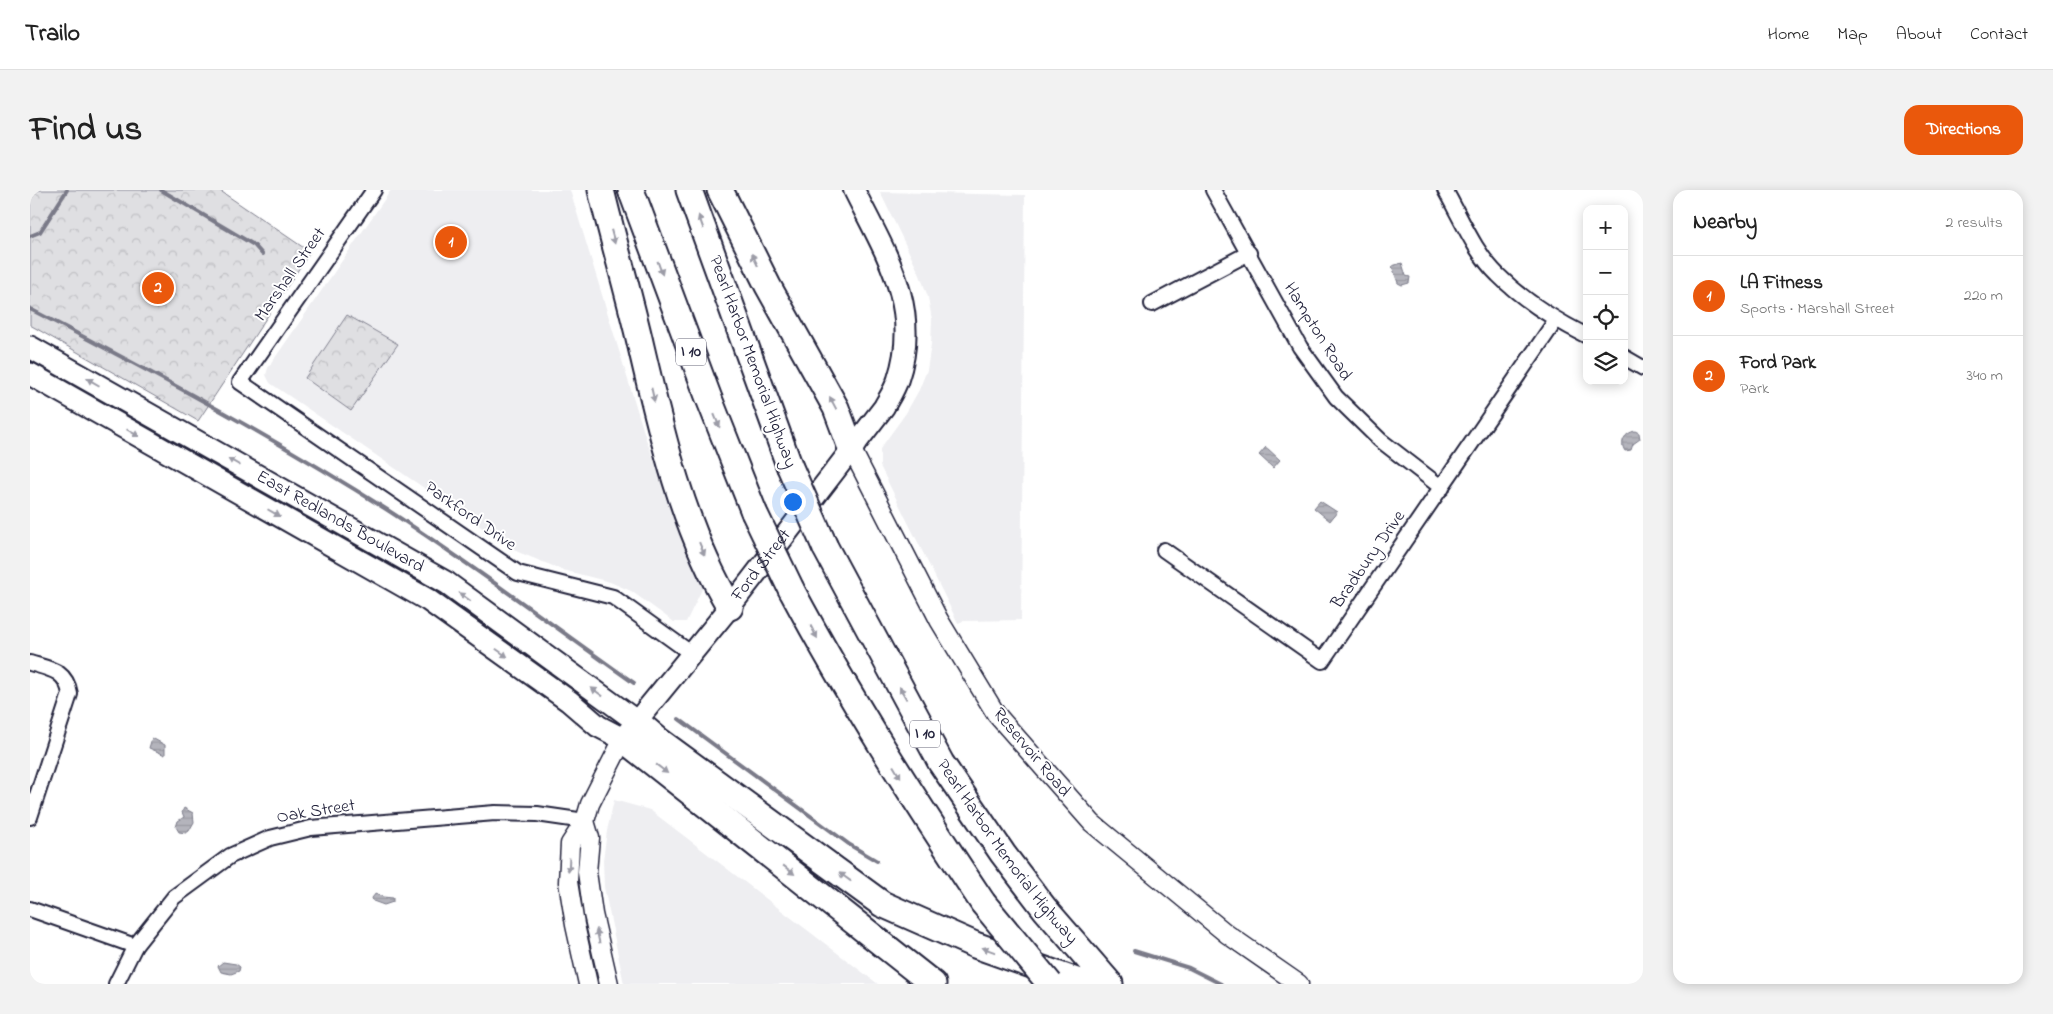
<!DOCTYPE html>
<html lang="en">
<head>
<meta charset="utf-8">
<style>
  body { margin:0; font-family:"Indie Flower",sans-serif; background:#f2f2f2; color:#222 }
  .controls { position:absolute; right:15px; top:15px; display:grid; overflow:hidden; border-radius:10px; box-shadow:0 2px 12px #0003 }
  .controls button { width:45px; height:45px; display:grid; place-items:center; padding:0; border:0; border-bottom:1px solid #e0e0e0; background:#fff; color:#222; font:25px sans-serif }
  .you { position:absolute; left:762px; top:311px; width:18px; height:18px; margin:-12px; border:4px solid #fff; border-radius:50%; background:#1a73e8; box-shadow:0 0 0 8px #1a73e833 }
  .badge { display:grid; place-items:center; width:32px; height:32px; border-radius:50%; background:#ea580c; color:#fff; font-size:16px; font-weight:700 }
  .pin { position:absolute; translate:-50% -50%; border:2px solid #fff; box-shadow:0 1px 5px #0006 }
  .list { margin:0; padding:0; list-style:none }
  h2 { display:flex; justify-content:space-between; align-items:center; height:65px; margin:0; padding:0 20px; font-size:21px }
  h2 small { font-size:16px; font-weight:400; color:#767676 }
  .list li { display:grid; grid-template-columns:32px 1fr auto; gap:15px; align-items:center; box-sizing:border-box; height:80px; padding:0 20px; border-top:1px solid #e0e0e0 }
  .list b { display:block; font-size:19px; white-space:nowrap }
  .list p { margin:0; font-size:16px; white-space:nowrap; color:#767676 }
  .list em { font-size:16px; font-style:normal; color:#767676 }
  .icon { flex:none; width:28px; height:28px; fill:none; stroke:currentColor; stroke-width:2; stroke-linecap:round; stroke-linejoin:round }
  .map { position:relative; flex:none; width:1613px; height:794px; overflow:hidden; border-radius:15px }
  header { display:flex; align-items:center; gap:30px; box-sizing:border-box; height:70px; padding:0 25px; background:#fff; border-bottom:1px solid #e0e0e0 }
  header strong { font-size:24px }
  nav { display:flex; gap:28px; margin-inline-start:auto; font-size:18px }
  .intro { display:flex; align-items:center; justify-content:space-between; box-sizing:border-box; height:120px; padding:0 30px }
  h1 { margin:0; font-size:35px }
  .button { padding:12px 22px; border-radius:15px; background:#ea580c; color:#fff; font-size:18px; font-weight:700 }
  main { display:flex; gap:30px; padding:0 30px }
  aside { flex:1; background:#fff; border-radius:15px; box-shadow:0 2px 12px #0003 }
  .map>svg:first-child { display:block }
  .built { fill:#eeeef1 }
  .park { fill:url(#park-crowns); stroke:#80808e }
  .water { fill:url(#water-rules); stroke:#7a7a88 }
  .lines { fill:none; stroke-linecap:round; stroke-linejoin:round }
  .stream { stroke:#7a7a88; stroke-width:4 }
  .minor-casing { stroke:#22223b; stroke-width:18 }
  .tertiary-casing { stroke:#22223b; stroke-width:21 }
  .secondary-casing { stroke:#22223b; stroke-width:24 }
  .primary-casing { stroke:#22223b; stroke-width:25 }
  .motorway-casing { stroke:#22223b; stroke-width:29 }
  .minor { stroke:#fff; stroke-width:14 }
  .tertiary { stroke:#fff; stroke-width:18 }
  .secondary { stroke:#fff; stroke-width:20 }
  .primary { stroke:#fff; stroke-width:21 }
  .motorway { stroke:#fff; stroke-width:25 }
  .motorway-bridge-casing { stroke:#22223b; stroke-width:29; stroke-linecap:butt }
  .motorway-bridge { stroke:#fff; stroke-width:25 }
  .oneway { fill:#9c9ca7 }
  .labels { text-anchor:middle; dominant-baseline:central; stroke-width:4; stroke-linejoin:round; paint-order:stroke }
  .shield { fill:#fff; stroke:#646476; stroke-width:1 }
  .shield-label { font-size:16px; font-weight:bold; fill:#22223b }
  .street-label { font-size:18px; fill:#22223b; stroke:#fff }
</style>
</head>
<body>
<header>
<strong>Trailo</strong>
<nav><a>Home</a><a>Map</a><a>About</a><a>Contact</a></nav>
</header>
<div class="intro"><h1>Find us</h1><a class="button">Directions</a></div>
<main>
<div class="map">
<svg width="1613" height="794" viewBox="0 0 1613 794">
  <defs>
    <pattern id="park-crowns" width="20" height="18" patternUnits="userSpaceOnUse" patternTransform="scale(1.25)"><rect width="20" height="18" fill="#dfdfe2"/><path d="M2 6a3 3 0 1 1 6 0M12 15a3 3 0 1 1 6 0" fill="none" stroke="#bfbfc3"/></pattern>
    <pattern id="water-rules" width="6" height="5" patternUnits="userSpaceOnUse" patternTransform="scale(1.25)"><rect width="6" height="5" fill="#b4b4bc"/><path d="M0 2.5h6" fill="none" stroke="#9a9aa2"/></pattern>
  </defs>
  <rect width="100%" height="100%" fill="#fff"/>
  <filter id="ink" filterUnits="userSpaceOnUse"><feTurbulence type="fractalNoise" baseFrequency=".02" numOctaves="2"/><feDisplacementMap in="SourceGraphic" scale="10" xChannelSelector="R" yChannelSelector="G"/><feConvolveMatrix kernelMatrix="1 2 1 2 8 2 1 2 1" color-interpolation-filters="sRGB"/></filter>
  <g filter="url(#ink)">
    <g class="built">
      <path d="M361,0h179l76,249 57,148 -17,35h-12l-43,-31 -21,-9 -47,-12 -45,-18 -248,-169 -4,-8 2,-7z"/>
      <path d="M850,2l145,3 -4,425 -58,1 -5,2 -78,-157v-17l26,-36 13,-23 8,-20 4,-26 1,-24 -4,-23 -8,-22z"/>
      <path d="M584,610l36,10 228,174h-254l-20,-97 -1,-27 4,-29z"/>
    </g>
    <g class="park">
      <path d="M0,0h189l91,62 -112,169 -168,-96z"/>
      <path d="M317,125l51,29 -47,67 -46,-33z"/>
    </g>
    <g class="water">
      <path d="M1372,73l4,13 4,1 -1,6 -7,2 -4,-2 -6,-17z"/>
      <path d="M1605,241l4,2 1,6 -7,5 -2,6 -6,1c-6,-9 0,-18 10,-20z"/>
      <path d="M1236,257l14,13 -7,8 -14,-13z"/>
      <path d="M1290,311l17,11 -7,9 -16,-13z"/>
      <path d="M122,548l13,7v10l-16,-7z"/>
      <path d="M154,618l9,5 1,9 -5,9 -3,2 -7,-1 -3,-5 2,-6 6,-4 -2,-5z"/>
      <path d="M346,703l7,4 10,1v4l-9,3 -11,-4 -1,-3z"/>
      <path d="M193,772l13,2 4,3 -1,4 -8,3 -10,-2 -3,-6z"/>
    </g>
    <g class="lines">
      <g class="stream">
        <path d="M131,0l93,55 8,9"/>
        <path d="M0,46l10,-4 27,-42"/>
        <path d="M0,119c122,63 243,128 359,202 84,54 164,115 245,172"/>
        <path d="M649,529l171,126 27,16"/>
        <path d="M1104,761l55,17 32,16"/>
      </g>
      <g class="minor-casing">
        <g id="minor">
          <path d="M344,0l-134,192 278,191 95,24 79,57"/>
          <path d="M1183,0l87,157 36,50 44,43 62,48"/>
          <path d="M1415,0c16,28 30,63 53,85 25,25 57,45 89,61"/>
          <path d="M1122,114l97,-51"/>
          <path d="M1594,167l19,11"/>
          <path d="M1134,360l158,111 234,-341"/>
          <path d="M0,473c20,6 36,7 40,31l-40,123"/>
          <path d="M0,719l105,37"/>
          <path d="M86,794l19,-38 39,-49 56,-41 40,-18 41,-10 184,-15 42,1 48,7"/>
        </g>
      </g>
      <g class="tertiary-casing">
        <g id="tertiary">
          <path d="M821,258l88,172 57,94 96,109 135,111 72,50"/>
          <path d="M555,631l5,17 -3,34 6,42 16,70"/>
          <path d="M558,794l-13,-59 -7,-43 2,-38 15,-23 5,-17 33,-65"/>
        </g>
      </g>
      <g class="secondary-casing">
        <g id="secondary">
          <path id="s1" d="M597,543l103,-126 154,-200c5,-9 11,-18 14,-28 24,-72 -13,-126 -44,-189"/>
        </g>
      </g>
      <g class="primary-casing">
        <g id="primary">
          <path id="s2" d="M0,157l417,236 189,138"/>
          <path d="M0,184l398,226 141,101 29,25 25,13"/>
        </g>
      </g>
      <g class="motorway-casing">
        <g id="motorway">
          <path d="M571,0c12,49 26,98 38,148 21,90 43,189 91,269"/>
          <path d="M601,0l77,206 46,116"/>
          <path d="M659,0l100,275"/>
          <path d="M690,0l48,96 68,122 15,40"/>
          <path id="s3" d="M795,357l116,216 62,91 42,55 65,75"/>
          <path d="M761,399c58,109 124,212 192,314"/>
          <path d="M606,531l22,19 224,164 93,41 110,39"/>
          <path d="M593,549l310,245"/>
        </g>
      </g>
      <use href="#minor" class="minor"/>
      <use href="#tertiary" class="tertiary"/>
      <use href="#secondary" class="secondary"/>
      <use href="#primary" class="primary"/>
      <use href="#motorway" class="motorway"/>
      <g class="motorway-bridge-casing">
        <g id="motorway-bridge">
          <path d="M759,275l36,82"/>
          <path d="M724,322l37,77"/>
          <path d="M953,713l67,81"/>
        </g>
      </g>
      <use href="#motorway-bridge" class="motorway-bridge"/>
    </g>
    <defs><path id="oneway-solid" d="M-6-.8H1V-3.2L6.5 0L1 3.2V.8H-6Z" transform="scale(1.25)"/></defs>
    <g class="oneway">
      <use href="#oneway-solid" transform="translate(671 32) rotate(-110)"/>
      <use href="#oneway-solid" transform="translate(583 47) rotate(75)"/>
      <use href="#oneway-solid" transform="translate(725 70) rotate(-116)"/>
      <use href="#oneway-solid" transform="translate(630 78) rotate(70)"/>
      <use href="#oneway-solid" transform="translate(63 192) rotate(-150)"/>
      <use href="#oneway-solid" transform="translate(623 205) rotate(77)"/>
      <use href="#oneway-solid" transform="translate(803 213) rotate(-118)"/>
      <use href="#oneway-solid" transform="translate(687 231) rotate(68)"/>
      <use href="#oneway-solid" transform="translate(103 243) rotate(30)"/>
      <use href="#oneway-solid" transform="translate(204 272) rotate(-150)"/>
      <use href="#oneway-solid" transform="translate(244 323) rotate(30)"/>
      <use href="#oneway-solid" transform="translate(672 359) rotate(67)"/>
      <use href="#oneway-solid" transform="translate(435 407) rotate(-144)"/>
      <use href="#oneway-solid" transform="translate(784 442) rotate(62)"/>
      <use href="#oneway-solid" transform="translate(472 463) rotate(35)"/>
      <use href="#oneway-solid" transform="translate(567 502) rotate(-144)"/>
      <use href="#oneway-solid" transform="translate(873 503) rotate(-119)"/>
      <use href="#oneway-solid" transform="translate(632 579) rotate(38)"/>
      <use href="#oneway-solid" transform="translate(867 582) rotate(59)"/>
      <use href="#oneway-solid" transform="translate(539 675) rotate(93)"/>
      <use href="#oneway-solid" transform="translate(759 680) rotate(38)"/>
      <use href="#oneway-solid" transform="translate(815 687) rotate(-144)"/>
      <use href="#oneway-solid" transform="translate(568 746) rotate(-102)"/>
      <use href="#oneway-solid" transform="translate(959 760) rotate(-160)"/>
    </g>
  </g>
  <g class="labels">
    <g class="shield">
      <rect x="646" y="148.5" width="30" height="27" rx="4"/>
      <rect x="880" y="530.5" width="30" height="27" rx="4"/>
    </g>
    <g class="shield-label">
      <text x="661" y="162">I 10</text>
      <text x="895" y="544">I 10</text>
    </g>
    <g class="street-label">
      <text transform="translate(261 85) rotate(-55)">Marshall Street</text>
      <text transform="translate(1287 142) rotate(58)">Hampton Road</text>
      <text transform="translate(722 172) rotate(70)">Pearl Harbor Memorial Highway</text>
      <text transform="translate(440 327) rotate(35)">Parkford Drive</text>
      <text stroke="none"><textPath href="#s2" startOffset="356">East Redlands Boulevard</textPath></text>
      <text transform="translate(1339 370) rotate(-55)">Bradbury Drive</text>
      <text stroke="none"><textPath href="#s1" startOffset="215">Ford Street</textPath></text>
      <text transform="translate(1001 563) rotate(50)">Reservoir Road</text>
      <text transform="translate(286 622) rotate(-9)">Oak Street</text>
      <text stroke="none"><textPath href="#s3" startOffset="356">Pearl Harbor Memorial Highway</textPath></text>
    </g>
  </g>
</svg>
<div class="controls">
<button>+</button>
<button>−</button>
<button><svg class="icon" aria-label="locate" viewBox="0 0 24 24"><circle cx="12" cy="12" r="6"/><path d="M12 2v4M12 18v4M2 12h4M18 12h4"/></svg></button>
<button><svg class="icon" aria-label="layers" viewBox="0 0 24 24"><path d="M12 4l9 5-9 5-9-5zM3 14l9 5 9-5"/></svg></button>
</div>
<div class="you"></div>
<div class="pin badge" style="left:421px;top:52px">1</div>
<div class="pin badge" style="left:128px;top:98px">2</div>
</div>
<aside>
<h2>Nearby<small>2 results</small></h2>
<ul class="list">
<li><span class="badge">1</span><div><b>LA Fitness</b><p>Sports · Marshall Street</p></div><em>220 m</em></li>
<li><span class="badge">2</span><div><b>Ford Park</b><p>Park</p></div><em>340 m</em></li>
</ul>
</aside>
</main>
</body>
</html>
